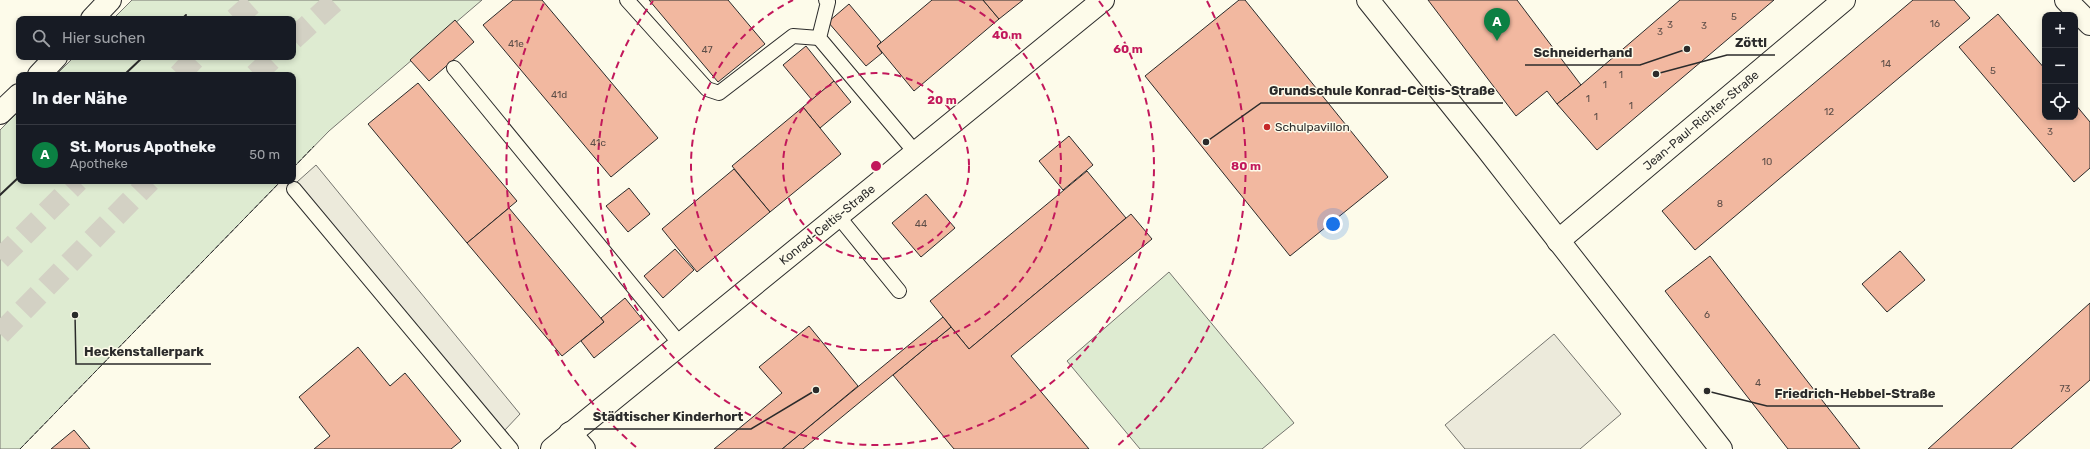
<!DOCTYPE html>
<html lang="de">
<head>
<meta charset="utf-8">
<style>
  body { margin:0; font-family:Rubik,sans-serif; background:#242831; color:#f1f3f6 }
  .controls { position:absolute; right:12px; top:12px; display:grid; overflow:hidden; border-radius:8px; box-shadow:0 2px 6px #0003 }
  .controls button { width:36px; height:36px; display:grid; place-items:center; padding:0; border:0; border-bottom:1px solid #363941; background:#171b24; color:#f1f3f6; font:20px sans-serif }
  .you { position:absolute; left:1333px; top:224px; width:14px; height:14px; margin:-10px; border:3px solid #fff; border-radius:50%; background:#1a73e8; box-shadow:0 0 0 6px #1a73e833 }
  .badge { display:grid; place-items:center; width:26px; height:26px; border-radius:50%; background:#0b8043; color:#fff; font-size:13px; font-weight:700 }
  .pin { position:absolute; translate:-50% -33px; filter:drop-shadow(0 1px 2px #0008) }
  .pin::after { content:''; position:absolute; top:21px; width:14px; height:12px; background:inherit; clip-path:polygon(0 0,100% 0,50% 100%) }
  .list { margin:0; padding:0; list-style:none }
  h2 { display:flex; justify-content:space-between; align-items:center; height:52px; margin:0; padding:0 16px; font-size:17px }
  h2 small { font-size:13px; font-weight:400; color:#9ea1a6 }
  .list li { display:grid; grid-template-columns:26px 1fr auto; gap:12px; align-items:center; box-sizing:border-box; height:60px; padding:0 16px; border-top:1px solid #363941 }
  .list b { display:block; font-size:15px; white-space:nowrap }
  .list p { margin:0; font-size:13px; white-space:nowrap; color:#9ea1a6 }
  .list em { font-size:13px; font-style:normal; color:#9ea1a6 }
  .icon { flex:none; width:22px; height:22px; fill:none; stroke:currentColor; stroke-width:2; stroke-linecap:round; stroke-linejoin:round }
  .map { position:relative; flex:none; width:2090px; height:449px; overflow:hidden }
  .search { position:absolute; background:#171b24; box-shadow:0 2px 6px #0003; left:16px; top:16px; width:280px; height:44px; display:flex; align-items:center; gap:10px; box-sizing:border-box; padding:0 14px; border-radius:8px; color:#9ea1a6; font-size:15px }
  .panel { position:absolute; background:#171b24; box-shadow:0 2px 6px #0003; left:16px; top:72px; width:280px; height:112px; border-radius:8px }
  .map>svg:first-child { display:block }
  .green { fill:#deebd1; stroke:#74746e }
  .parking { fill:#eceadb; stroke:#74746e }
  .building { fill:#f2b8a0; stroke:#2b2b2b }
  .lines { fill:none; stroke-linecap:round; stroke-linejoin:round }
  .trunk-tunnel { stroke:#d3d1c4; stroke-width:22; stroke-dasharray:22 11; stroke-linecap:butt }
  .service-casing { stroke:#2b2b2b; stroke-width:16 }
  .minor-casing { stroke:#2b2b2b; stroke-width:24 }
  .tertiary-casing { stroke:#2b2b2b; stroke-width:24 }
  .service { stroke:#fdfbea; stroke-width:14 }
  .minor { stroke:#fdfbea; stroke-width:22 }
  .tertiary { stroke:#fdfbea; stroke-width:22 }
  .fence { stroke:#2b2b2b; stroke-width:1; stroke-dasharray:5 2; stroke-linecap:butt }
  .wall { stroke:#2b2b2b; stroke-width:2 }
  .ring { fill:none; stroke:#c2185b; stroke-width:2; stroke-dasharray:7 5 }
  .poi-dot { fill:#c62828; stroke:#fdfbea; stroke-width:1.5 }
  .labels { text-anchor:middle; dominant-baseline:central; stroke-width:3; stroke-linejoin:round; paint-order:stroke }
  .number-label { font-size:10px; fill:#5d4e48 }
  .street-label { font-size:12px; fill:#2b2b2b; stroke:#fdfbea }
  .poi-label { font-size:12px; fill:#2b2b2b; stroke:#fdfbea; text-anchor:start }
  .centre { fill:#c2185b; stroke:#fdfbea; stroke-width:2 }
  .ring-label { font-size:12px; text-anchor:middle; font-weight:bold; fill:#c2185b; stroke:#fdfbea; stroke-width:3; stroke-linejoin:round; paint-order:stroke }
  .leader { fill:none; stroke:#2b2b2b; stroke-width:1.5 }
  .callout-dot { fill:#2b2b2b; stroke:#fdfbea; stroke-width:1.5 }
  .callout-label { font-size:13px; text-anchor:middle; font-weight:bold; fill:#2b2b2b; stroke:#fdfbea; stroke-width:3; stroke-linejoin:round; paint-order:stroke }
</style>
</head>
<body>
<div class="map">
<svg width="2090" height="449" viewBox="0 0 2090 449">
  <rect width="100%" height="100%" fill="#fdfbea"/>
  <g class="green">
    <path d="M132,0h350l-153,131 -36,37v-93h-237l18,-18h219v-38h-180z"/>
    <path d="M19,111v70h262l-261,268h-20v-319z"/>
    <path d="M1169,272l125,151 -32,26h-122l-73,-88z"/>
  </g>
  <g class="parking">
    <path d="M316,165l204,249 -16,17 -207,-249z"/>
    <path d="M1554,334l67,80 -41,35h-115l-20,-24z"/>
  </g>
  <g class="building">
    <path d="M513,0h29l116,138 -47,39 -128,-152z"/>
    <path d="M649,0h79l37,44 -47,38z"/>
    <path d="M932,0h51l16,19 -85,72 -37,-45z"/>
    <path d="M983,0h40l-24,19z"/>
    <path d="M1239,0h6l143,177 -98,79 -145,-180z"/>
    <path d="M1428,0h89l64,85 -24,19 -10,-13 -31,25z"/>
    <path d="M1680,0h94l-177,150 -40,-46 24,-19z"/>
    <path d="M1913,0h41l16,18 -275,232 -33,-39z"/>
    <path d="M849,4l32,38 -4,4 5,7 -16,13 -38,-44z"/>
    <path d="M1998,14l47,55v48h30v-13l15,18v46l-16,14 -115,-135z"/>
    <path d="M455,20l19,22 -45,39 -19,-21z"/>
    <path d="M806,46l28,35 -22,19 -29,-35z"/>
    <path d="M834,81l17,21 -31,26 -17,-21z"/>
    <path d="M418,83l99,118 -50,42 -99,-119z"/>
    <path d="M803,107l38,47 -71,58 -38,-46z"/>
    <path d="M1069,136l24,29 -30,25 -24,-29z"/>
    <path d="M734,169l36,43 -73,60 -35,-43z"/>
    <path d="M1087,171l39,47 -157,131 -39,-48z"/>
    <path d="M629,188l21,26 -22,18 -22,-26z"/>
    <path d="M926,194l29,34 -34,29 -29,-34z"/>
    <path d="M509,208l95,114 -42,34 -95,-113z"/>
    <path d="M1131,214l21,25 -141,117 78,93h-135l-61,-74 58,-48 18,22z"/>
    <path d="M675,249l19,21 -31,28 -19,-22z"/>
    <path d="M1900,251l25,29 -38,32 -25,-28z"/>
    <path d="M1710,256l150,193h-72l-123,-158z"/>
    <path d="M625,298l17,21 -48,39 -13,-17 23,-19 -3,-4z"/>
    <path d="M2090,303v77l-79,69h-83z"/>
    <path d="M943,317l8,10 -148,122h-21z"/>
    <path d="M809,326l49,60 -76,63h-68l68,-56 -23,-26z"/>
    <path d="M358,347l32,39 15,-13 56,68 -10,8h-137l16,-13 -31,-39z"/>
    <path d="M74,430l16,19h-39z"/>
  </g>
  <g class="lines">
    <g class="trunk-tunnel">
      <path d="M235,19l21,-19"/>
      <path d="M293,39l43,-39"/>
      <path d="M179,75l17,-18"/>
      <path d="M255,75l19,-18"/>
      <path d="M0,259l78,-78"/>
      <path d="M0,334l150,-153"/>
    </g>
    <g class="service-casing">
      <g id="service">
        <path d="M627,0l80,89 12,4 74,-57 26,2"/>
        <path d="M826,0l2,2 -9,36 96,114"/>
        <path d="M454,68l226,276"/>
        <path d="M294,189l217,260"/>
        <path d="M838,216l61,75"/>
      </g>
    </g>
    <g class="minor-casing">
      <g id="minor">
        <path d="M2066,0l24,24"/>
        <path d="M92,19l18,-19"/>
        <path d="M39,75l17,-18"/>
        <path d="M0,113l19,-18"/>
        <path id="s1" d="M1558,241l286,-241"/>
        <path d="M570,433l14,16"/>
        <path id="s2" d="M552,449l551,-449"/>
      </g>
    </g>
    <g class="tertiary-casing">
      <path id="tertiary" d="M1368,0l119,149 234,300"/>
    </g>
    <use href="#service" class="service"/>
    <use href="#minor" class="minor"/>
    <use href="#tertiary" class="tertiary"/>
    <g class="fence">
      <path d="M293,168l21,-22"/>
      <path d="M20,449l261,-268"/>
    </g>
    <g class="wall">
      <path d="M182,19l4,-4"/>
      <path d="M124,75l19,-18"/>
      <path d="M0,195l19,-18"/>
    </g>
  </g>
  <g class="ring">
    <circle cx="876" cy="166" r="93"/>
    <path d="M959 0A185 185 0 1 1 793 0"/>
    <path d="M1099 1A278 278 0 1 1 653 1"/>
    <path d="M636 447A370 370 0 0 1 545 1M1207 1A370 370 0 0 1 1116 447"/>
  </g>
  <circle class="poi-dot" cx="1267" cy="127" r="4"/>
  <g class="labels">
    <g class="number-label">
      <text x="1734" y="17">5</text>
      <text x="1935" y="24">16</text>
      <text x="1670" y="25">3</text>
      <text x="1704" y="26">3</text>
      <text x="1660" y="32">3</text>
      <text x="516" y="44">41e</text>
      <text x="707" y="50">47</text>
      <text x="1886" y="64">14</text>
      <text x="1993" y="71">5</text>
      <text x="1621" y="75">1</text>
      <text x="1605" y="85">1</text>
      <text x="559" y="95">41d</text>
      <text x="1588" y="99">1</text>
      <text x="1631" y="106">1</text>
      <text x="1829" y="112">12</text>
      <text x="1596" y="117">1</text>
      <text x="2050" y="132">3</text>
      <text x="598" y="143">41c</text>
      <text x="1767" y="162">10</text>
      <text x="1720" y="204">8</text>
      <text x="921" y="224">44</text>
      <text x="1707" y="315">6</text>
      <text x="1758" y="383">4</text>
      <text x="2065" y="389">73</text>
    </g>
    <g class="street-label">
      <text stroke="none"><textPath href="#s1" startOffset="187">Jean-Paul-Richter-Straße</textPath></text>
      <text stroke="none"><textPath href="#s2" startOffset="355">Konrad-Celtis-Straße</textPath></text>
    </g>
    <g class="poi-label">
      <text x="1275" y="127">Schulpavillon</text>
    </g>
  </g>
  <circle cx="876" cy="166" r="6" class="centre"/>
  <g class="ring-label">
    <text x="1007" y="39">40 m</text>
    <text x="1128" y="53">60 m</text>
    <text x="942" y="104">20 m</text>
    <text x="1246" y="170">80 m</text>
  </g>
  <path class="leader" d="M1656 74L1727 55H1775M1687 49L1640 65H1525M1206 142L1261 103H1503M75 315L76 364H211M1707 391L1767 406H1943M816 390L751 429H584"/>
  <g class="callout-dot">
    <circle cx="1656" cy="74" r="4"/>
    <circle cx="1687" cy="49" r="4"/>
    <circle cx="1206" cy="142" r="4"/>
    <circle cx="75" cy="315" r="4"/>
    <circle cx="1707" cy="391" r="4"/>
    <circle cx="816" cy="390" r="4"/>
  </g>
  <g class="callout-label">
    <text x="1751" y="47">Zöttl</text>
    <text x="1583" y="57">Schneiderhand</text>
    <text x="1382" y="95">Grundschule Konrad-Celtis-Straße</text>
    <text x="144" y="356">Heckenstallerpark</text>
    <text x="1855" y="398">Friedrich-Hebbel-Straße</text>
    <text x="668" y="421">Städtischer Kinderhort</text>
  </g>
</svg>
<div class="controls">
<button>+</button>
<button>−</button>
<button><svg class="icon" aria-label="locate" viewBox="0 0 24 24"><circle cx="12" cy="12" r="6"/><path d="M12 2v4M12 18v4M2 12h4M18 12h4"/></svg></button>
</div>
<div class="you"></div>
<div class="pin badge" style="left:1497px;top:41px">A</div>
<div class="search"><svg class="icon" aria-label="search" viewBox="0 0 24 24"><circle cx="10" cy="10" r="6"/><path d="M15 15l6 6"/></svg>Hier suchen</div>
<section class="panel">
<h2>In der Nähe<small></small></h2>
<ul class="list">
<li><span class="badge">A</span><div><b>St. Morus Apotheke</b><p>Apotheke</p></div><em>50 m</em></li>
</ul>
</section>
</div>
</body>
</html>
